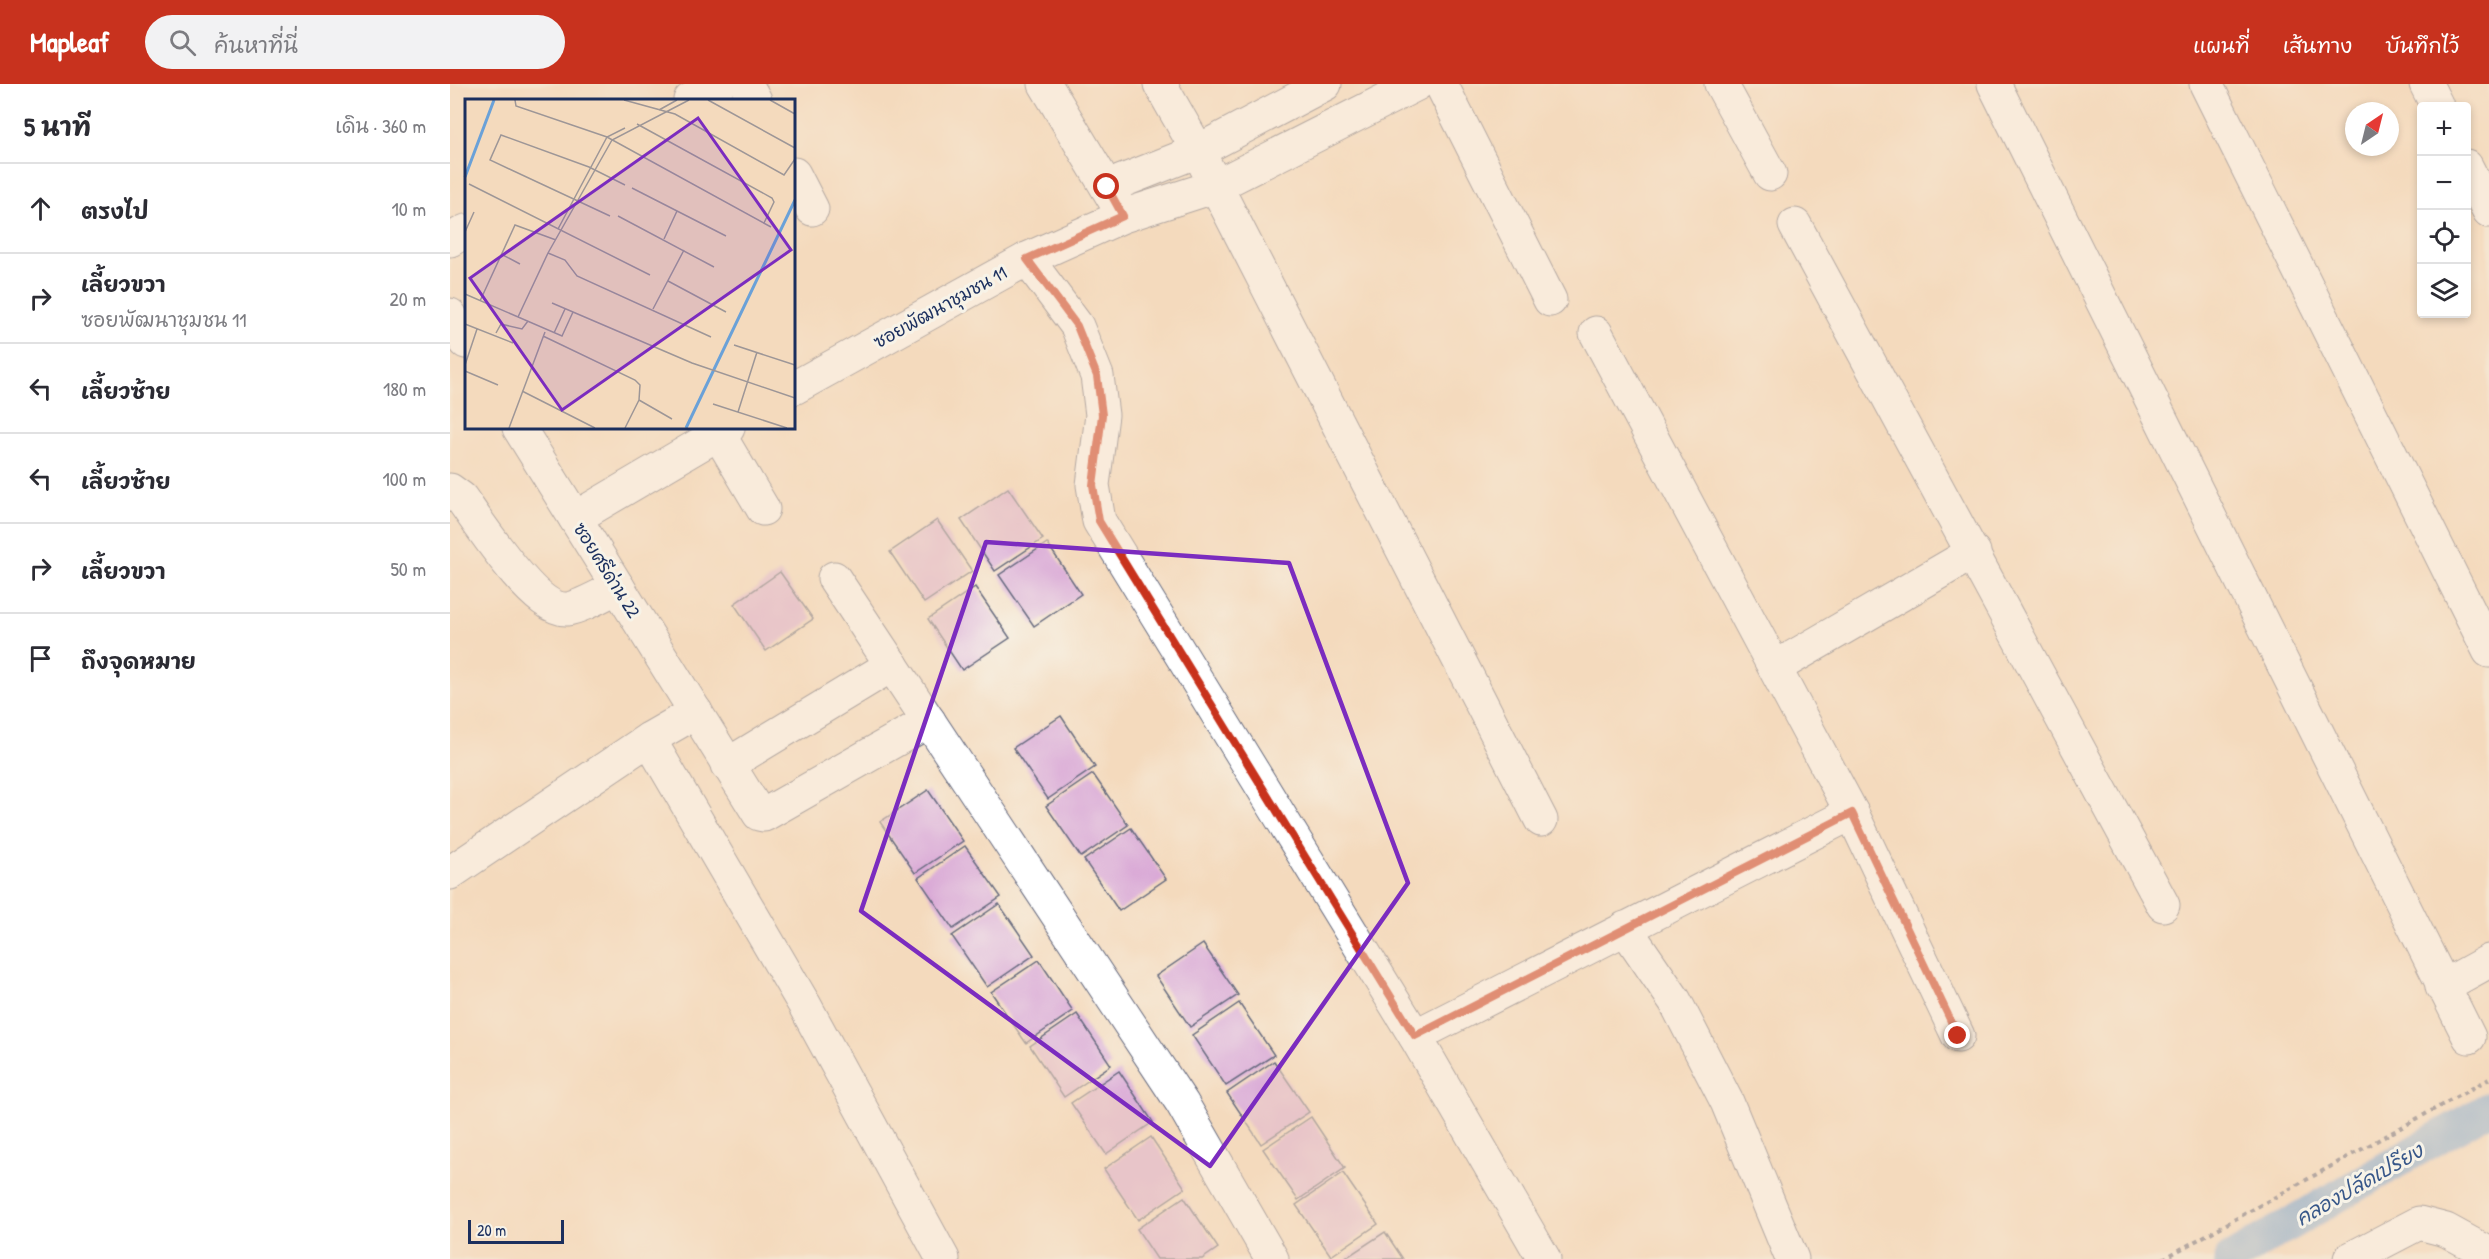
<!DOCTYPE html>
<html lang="th">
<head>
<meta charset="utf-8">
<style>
  body { margin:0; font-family:"Patrick Hand","Playpen Sans Thai",sans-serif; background:#f2f2f3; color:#2b2b33 }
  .controls { position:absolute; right:18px; top:18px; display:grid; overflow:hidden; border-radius:6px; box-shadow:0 3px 9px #0003 }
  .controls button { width:54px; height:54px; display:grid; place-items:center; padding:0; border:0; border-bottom:2px solid #e1e1e2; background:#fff; color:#2b2b33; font:30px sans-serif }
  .compass { position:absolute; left:1895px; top:18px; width:54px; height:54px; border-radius:50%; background:#fff; box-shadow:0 3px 9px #0003; rotate:35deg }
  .scale { position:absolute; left:18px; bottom:15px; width:96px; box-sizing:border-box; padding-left:6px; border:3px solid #1b2f5e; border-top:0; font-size:16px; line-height:21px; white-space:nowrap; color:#1b2f5e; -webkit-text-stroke:4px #f7f3e8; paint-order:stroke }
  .stop { position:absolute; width:18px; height:18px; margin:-14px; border:4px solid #c8321e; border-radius:50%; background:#fff }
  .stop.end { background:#c8321e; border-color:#fff; box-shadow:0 2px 6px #0008 }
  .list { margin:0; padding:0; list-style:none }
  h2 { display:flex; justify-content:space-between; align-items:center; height:78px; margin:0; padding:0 24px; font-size:26px }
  h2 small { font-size:20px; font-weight:400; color:#7c7c81 }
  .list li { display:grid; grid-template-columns:39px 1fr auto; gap:18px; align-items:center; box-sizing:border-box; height:90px; padding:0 24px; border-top:2px solid #e1e1e2 }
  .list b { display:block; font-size:22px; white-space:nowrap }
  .list p { margin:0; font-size:20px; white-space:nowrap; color:#7c7c81 }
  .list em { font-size:20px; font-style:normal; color:#7c7c81 }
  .icon { flex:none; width:33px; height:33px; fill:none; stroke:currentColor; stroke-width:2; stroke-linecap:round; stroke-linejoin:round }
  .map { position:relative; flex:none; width:2039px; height:1175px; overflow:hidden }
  header { display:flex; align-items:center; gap:36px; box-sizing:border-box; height:84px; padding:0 30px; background:#c8321e; color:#fff }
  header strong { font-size:28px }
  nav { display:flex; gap:33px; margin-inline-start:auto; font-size:21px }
  .search { width:420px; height:54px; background:#f2f2f3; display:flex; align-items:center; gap:15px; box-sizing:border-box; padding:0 21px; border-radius:33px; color:#7c7c81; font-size:22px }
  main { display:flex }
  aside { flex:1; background:#fff }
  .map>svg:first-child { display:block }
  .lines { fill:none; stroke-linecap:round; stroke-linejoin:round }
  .canal { stroke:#6aa1d8; stroke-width:33 }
  .building { fill:#daaad7 }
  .minor-casing { stroke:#676b7f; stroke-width:35 }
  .path { stroke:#676b7f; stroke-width:4; stroke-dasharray:4.5 4.5; stroke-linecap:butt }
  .minor { stroke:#fff; stroke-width:33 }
  .route { stroke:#c8321e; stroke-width:8 }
  .marked { fill:none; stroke:#7b2cbf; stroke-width:4.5; stroke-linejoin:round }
  .labels { text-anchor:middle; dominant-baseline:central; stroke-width:6; stroke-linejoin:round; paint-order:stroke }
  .street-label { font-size:18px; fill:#1b2f5e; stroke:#f7f3e8 }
  .water-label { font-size:20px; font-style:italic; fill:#375789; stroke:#f7f3e8 }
  .inset-river { fill:none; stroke:#6aa1d8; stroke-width:3 }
  .inset-road { fill:none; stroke:#9d9697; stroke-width:1.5 }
  .view { fill:#7b2cbf; fill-opacity:0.15; stroke:#7b2cbf; stroke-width:3 }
  .inset-edge { fill:none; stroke:#1b2f5e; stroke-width:3 }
</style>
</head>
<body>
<header>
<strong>Mapleaf</strong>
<div class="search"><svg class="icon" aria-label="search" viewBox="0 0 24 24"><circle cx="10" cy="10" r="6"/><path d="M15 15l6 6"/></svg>ค้นหาที่นี่</div>
<nav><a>แผนที่</a><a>เส้นทาง</a><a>บันทึกไว้</a></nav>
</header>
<main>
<aside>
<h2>5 นาที<small>เดิน · 360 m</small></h2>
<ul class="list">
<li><svg class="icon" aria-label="ahead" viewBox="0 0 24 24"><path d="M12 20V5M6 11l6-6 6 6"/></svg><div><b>ตรงไป</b></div><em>10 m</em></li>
<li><svg class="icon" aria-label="right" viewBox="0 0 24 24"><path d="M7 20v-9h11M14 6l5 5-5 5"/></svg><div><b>เลี้ยวขวา</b><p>ซอยพัฒนาชุมชน 11</p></div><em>20 m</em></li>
<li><svg class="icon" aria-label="left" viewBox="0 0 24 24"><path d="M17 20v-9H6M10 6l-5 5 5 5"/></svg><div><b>เลี้ยวซ้าย</b></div><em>180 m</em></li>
<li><svg class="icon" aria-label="left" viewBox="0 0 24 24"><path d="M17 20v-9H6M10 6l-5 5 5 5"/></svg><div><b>เลี้ยวซ้าย</b></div><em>100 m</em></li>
<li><svg class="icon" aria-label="right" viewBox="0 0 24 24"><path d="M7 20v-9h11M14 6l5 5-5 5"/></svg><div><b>เลี้ยวขวา</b></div><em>50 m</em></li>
<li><svg class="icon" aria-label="arrive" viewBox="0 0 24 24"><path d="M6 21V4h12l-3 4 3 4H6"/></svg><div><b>ถึงจุดหมาย</b></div></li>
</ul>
</aside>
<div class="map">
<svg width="2039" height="1175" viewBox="0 0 2039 1175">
  <rect width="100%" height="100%" fill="#f7f3e8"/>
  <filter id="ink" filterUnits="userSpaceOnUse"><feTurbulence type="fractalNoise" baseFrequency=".0167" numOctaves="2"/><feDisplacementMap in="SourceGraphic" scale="12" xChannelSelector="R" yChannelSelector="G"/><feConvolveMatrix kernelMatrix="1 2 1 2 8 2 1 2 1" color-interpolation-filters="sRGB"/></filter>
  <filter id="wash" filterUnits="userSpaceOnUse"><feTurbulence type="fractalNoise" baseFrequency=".008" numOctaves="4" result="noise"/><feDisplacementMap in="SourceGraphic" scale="24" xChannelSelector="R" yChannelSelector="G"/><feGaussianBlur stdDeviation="1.35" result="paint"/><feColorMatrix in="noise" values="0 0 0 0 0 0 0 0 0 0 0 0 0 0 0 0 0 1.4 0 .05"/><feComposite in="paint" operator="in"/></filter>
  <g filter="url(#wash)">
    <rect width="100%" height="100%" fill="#f4dabd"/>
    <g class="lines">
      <path class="canal" d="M1780,1175l259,-151"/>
    </g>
    <g id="blocks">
      <g class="building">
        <path d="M558,404l35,51 -48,32 -34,-51z"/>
        <path d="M487,436l35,51 -48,32 -34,-51z"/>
        <path d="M597,459l34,51 -47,32 -35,-51z"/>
        <path d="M330,488l33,47 -47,32 -32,-47z"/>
        <path d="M525,503l35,51 -48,32 -34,-51z"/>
        <path d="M611,632l34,51 -47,32 -35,-51z"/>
        <path d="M643,690l35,51 -47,32 -35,-51z"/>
        <path d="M478,706l35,51 -48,32 -35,-51z"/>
        <path d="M681,744l35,51 -47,32 -35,-51z"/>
        <path d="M515,762l36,51 -48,32 -35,-51z"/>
        <path d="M549,820l35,51 -47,32 -35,-51z"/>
        <path d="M753,860l35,51 -48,32 -34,-51z"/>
        <path d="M589,876l34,51 -47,32 -35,-51z"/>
        <path d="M789,919l35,52 -48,31 -34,-51z"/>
        <path d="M627,930l34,51 -47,32 -34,-51z"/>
        <path d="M824,977l35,51 -48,32 -34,-51z"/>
        <path d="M669,987l34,51 -47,32 -35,-51z"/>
        <path d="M861,1033l34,51 -47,32 -35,-51z"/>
        <path d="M701,1053l34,51 -47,32 -34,-51z"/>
        <path d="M893,1089l35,51 -47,32 -35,-51z"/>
        <path d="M734,1113l34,51 -16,11h-45l-20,-30z"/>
        <path d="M935,1148l18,27h-59z"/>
      </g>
    </g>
  </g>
  <g filter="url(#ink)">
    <use href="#blocks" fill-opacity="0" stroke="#676b7f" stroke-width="1.5"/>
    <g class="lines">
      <g class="minor-casing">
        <g id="minor">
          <path d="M296,0l9,16"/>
          <path d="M595,0l73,122"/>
          <path d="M710,0l38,67 343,669"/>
          <path d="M991,0l109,216"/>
          <path d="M1271,0l49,90"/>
          <path d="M1544,0l475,953"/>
          <path d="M1756,0l283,567"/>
          <path d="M1976,0l11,22"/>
          <path d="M240,16l29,-16"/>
          <path d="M2016,82l23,45"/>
          <path d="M344,90l18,35"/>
          <path d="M657,103l91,-36 127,-67"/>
          <path d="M1345,141l368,680"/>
          <path d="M0,156l16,-9"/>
          <path d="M577,175l50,67 20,50 5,39 -9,70 6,36 316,515 129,223"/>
          <path d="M0,231l16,27"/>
          <path d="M1146,249l256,480 106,223"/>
          <path d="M344,304l233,-129 96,-43 93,-30 201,-102"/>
          <path d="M69,344l240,386 5,1 165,-94"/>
          <path d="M268,349l45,76"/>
          <path d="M0,406l11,8c18,25 74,113 106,111 12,-1 38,-16 51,-22"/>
          <path d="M125,434l153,-90"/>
          <path d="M384,494l348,525 90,156"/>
          <path d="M1326,583l198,-115"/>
          <path d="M199,655l155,265 139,255"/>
          <path d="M277,681l165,-100"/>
          <path d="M0,789l199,-134 47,-27"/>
          <path d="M1175,844l50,73 52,101 65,157"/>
          <path d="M1992,903l47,-26"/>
          <path d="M965,952l437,-223"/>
          <path d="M1900,1175l69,-36 27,7 42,23"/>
        </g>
      </g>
      <path class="path" d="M1713,1175l326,-180"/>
      <use href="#minor" class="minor"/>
    </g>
  </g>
  <g class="lines" filter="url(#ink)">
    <path class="route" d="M657,103l16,29 -96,43 50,67 20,50 5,39 -9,70 6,36 316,515 437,-223 106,223"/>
  </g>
  <path d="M0 0H2039V1175H0ZM536,458l303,21 119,320 -198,283 -349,-255z" fill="#f4dabd" fill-opacity=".55" fill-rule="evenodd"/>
  <path class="marked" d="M536,458l303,21 119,320 -198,283 -349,-255z"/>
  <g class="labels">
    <g class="street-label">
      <text transform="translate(490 223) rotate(-29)">ซอยพัฒนาชุมชน 11</text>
      <text transform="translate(157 486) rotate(58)">ซอยศรีด่าน 22</text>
    </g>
    <g class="water-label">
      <text transform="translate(1909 1100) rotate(-30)">คลองปลัดเปรียง</text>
    </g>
  </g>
  <g transform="translate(15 15)">
    <rect width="330" height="330" fill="#f4dabd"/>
    <path class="inset-river" d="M0,78l29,-77M221,329l109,-228"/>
    <path class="inset-road" d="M50,1l1,6 91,31 164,90M159,1l51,14 109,61 11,-16M243,1l87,48M305,1l25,14M194,11l18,-10M172,25l135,74 2,4 -10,21M4,85l181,91M167,89l94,48M145,117l-120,-56 11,-25 88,32 36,18M153,117l96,51M93,130l49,-92 18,-9M0,133l9,-20M199,140l13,-28M83,154l17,7 12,16 134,61M36,155l19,10M203,182l58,31M0,195l97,42 11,-24M15,202l35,-76 41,15M87,204l140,60 103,35M188,210l31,-59M53,218l30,-64 64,-113 77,-40M0,225l48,19M31,234l5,-9 21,5 6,-8M89,234l11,-24M78,237l92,44 5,5 -1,15 33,19M269,246l61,20M0,266l12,-36M0,272l33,14M57,292l73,37M248,305l74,24M273,313l19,-60M44,329l36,-96M160,329l14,-28"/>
    <path class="view" d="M233,19l93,132 -229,160 -92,-132z"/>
    <rect width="330" height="330" class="inset-edge"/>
  </g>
</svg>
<div class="controls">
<button>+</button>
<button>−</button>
<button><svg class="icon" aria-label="locate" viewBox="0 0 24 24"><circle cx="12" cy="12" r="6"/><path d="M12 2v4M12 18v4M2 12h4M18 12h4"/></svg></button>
<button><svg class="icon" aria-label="layers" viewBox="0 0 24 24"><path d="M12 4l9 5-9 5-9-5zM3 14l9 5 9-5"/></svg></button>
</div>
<svg class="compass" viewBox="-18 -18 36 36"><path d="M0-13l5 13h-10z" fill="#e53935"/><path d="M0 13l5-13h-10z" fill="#7c7c81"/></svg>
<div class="scale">20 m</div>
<div class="stop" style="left:657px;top:103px"></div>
<div class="stop end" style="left:1508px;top:952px"></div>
</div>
</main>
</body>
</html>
